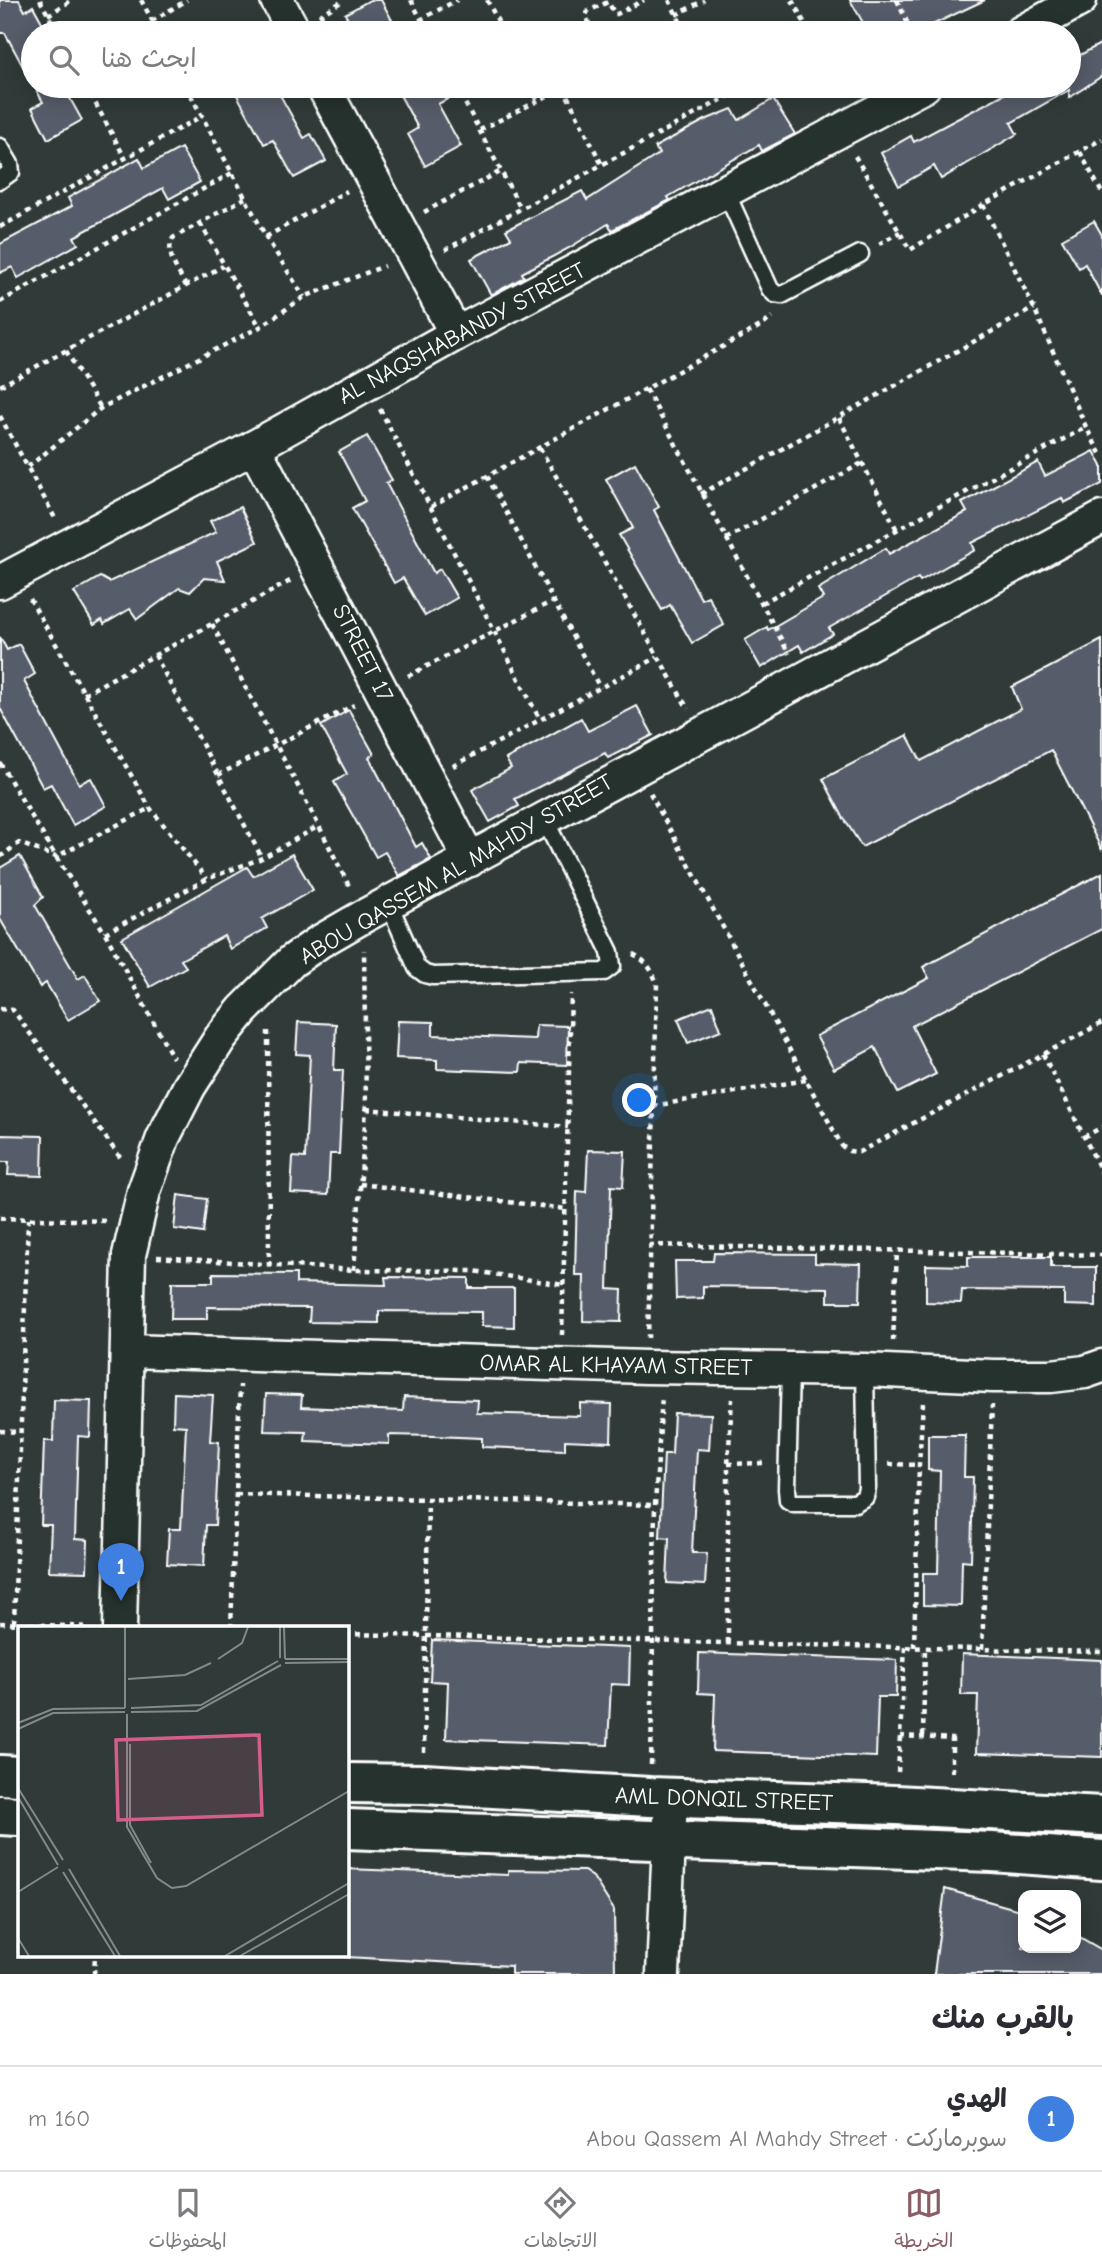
<!DOCTYPE html>
<html lang="ar">
<head>
<meta charset="utf-8">
<style>
  body { margin:0; font-family:"Comic Neue","Playpen Sans Arabic",sans-serif; background:#f7f7f7; color:#2b2b33; direction:rtl }
  .controls { position:absolute; right:21px; bottom:21px; display:grid; overflow:hidden; border-radius:14px; box-shadow:0 4px 18px #0003 }
  .controls button { width:63px; height:63px; display:grid; place-items:center; padding:0; border:0; border-bottom:2px solid #e1e1e2; background:#fff; color:#2b2b33; font:35px sans-serif }
  .you { position:absolute; left:640px; top:1101px; width:24px; height:24px; margin:-18px; border:5px solid #fff; border-radius:50%; background:#1a73e8; box-shadow:0 0 0 10px #1a73e833 }
  .badge { display:grid; place-items:center; width:46px; height:46px; border-radius:50%; background:#8a5d65; color:#fff; font-size:23px; font-weight:700 }
  .pin { position:absolute; translate:-50% -58px; filter:drop-shadow(0 2px 4px #0008) }
  .pin::after { content:''; position:absolute; top:37px; width:24px; height:21px; background:inherit; clip-path:polygon(0 0,100% 0,50% 100%) }
  .list { margin:0; padding:0; list-style:none }
  h2 { display:flex; justify-content:space-between; align-items:center; height:91px; margin:0; padding:0 28px; font-size:30px }
  h2 small { font-size:23px; font-weight:400; color:#7c7c81 }
  .list li { display:grid; grid-template-columns:46px 1fr auto; gap:21px; align-items:center; box-sizing:border-box; height:105px; padding:0 28px; border-top:2px solid #e1e1e2 }
  .list b { display:block; font-size:26px; white-space:nowrap }
  .list p { margin:0; font-size:23px; white-space:nowrap; color:#7c7c81 }
  .list em { font-size:23px; font-style:normal; color:#7c7c81 }
  .icon { flex:none; width:38px; height:38px; fill:none; stroke:currentColor; stroke-width:2; stroke-linecap:round; stroke-linejoin:round }
  .map { position:relative; flex:none; width:1102px; height:1974px; overflow:hidden; direction:ltr }
  .search { position:absolute; background:#fff; box-shadow:0 4px 18px #0003; left:21px; right:21px; top:21px; height:77px; display:flex; align-items:center; gap:18px; box-sizing:border-box; padding:0 24px; border-radius:38px; color:#7c7c81; font-size:26px }
  .sheet { height:196px; background:#fff }
  nav { display:flex; justify-content:space-around; align-items:center; box-sizing:border-box; height:98px; border-top:2px solid #e1e1e2; background:#fff; font-size:19px; color:#7c7c81 }
  nav a { display:grid; justify-items:center; gap:4px }
  nav .on { color:#8a5d65 }
  .map>svg:first-child { display:block }
  .building { fill:#575d6b; stroke:#fff; stroke-width:2 }
  .lines { fill:none; stroke-linecap:round; stroke-linejoin:round }
  .service-casing { stroke:#fff; stroke-width:21 }
  .minor-casing { stroke:#fff; stroke-width:37 }
  .tertiary-casing { stroke:#fff; stroke-width:44 }
  .path { stroke:#fff; stroke-width:4.5; stroke-dasharray:5 5; stroke-linecap:butt }
  .service { stroke:#26332d; stroke-width:16 }
  .minor { stroke:#26332d; stroke-width:32 }
  .tertiary { stroke:#26332d; stroke-width:38 }
  .labels { text-anchor:middle; dominant-baseline:central; stroke-width:5; stroke-linejoin:round; paint-order:stroke }
  .street-label { font-size:23px; fill:#fff; stroke:#26332d }
  .inset-road { fill:none; stroke:#838988; stroke-width:2 }
  .view { fill:#d45d8c; fill-opacity:0.15; stroke:#d45d8c; stroke-width:3.5 }
  .inset-edge { fill:none; stroke:#fff; stroke-width:3.5 }
</style>
</head>
<body>
<div class="map">
<svg width="1102" height="1974" viewBox="0 0 1102 1974">
  <rect width="100%" height="100%" fill="#303b39"/>
  <filter id="ink" filterUnits="userSpaceOnUse"><feTurbulence type="fractalNoise" baseFrequency=".0143" numOctaves="2"/><feDisplacementMap in="SourceGraphic" scale="14" xChannelSelector="R" yChannelSelector="G"/><feConvolveMatrix kernelMatrix="1 2 1 2 8 2 1 2 1" color-interpolation-filters="sRGB"/></filter>
  <g filter="url(#ink)">
    <g class="building">
      <path d="M0,0h19l6,11 8,-5 15,27h-15v52l-28,-52h-5z"/>
      <path d="M370,0h11l18,33h-43l-11,-19z"/>
      <path d="M850,0h135l-70,33h-46z"/>
      <path d="M1102,43v33l-33,22v-8l-58,33 6,11 -76,45 -7,-13 -35,20 -18,-33 30,-17 3,6 90,-48 -5,-8h70v-25z"/>
      <path d="M34,86h29l19,34 -34,19 -16,-31 11,-6z"/>
      <path d="M232,86h43l29,52 7,-4 15,27 -32,17 -21,-38 -9,4z"/>
      <path d="M395,86h77l-34,18 23,42 -36,20 -17,-32 10,-6z"/>
      <path d="M773,99l22,35 -33,17 -3,-6 -91,52 2,3 -58,30 -4,-6 -39,24 -47,25 2,4 -33,18 -20,-36 40,-21 -5,-8 76,-39 5,9 72,-46 -4,-7 50,-27 27,-11 7,11z"/>
      <path d="M181,148l19,34 -31,17 -6,-11 -89,49 4,7 -60,34 -6,-11 -12,6v-29l72,-38 -4,-8 71,-40 5,10z"/>
      <path d="M1094,221l8,14v61l-17,-32 -6,4 -17,-29z"/>
      <path d="M367,436l25,44 -6,3 48,90 6,-4 17,29 -32,18 -22,-38 -9,5 -42,-75 13,-7 -26,-49z"/>
      <path d="M1094,451l8,15v18l-38,19 -2,-5 -90,45 3,7 -55,31 -2,-3 -89,50 4,6 -30,18 -4,-7 -38,23 -16,-28 22,-13 1,3 55,-32 -5,-9 68,-41 3,6 78,-42 -5,-9 76,-41 7,14z"/>
      <path d="M635,463l24,44 -5,3 47,89 7,-3 16,29 -32,18 -22,-38 -8,5 -43,-75 14,-7 -27,-49z"/>
      <path d="M240,507l17,35 -40,19 8,19 -21,-2 -14,14 -11,-4 -42,31 -7,-10 -26,15 -2,-4 -8,5 -20,-33 26,-15 9,5 107,-50 -6,-11z"/>
      <path d="M0,637l7,13 12,-6 16,30 -11,7 55,103 12,-6 15,28 -33,19 -22,-41 -8,4 -43,-80z"/>
      <path d="M1102,640v210l-51,-100 -189,97 -19,-30 -20,-38 84,-44 14,26 100,-52 -9,-22z"/>
      <path d="M637,706l16,29 -45,23 -3,-5 -90,46 4,7 -29,16 -18,-32 39,-22 -5,-9 75,-41 7,13z"/>
      <path d="M349,710l25,44 -5,3 47,90 6,-4 9,16 -32,17 -14,-24 -9,5 -42,-75 13,-8 -26,-48z"/>
      <path d="M292,854l21,36 -51,29 5,9 -37,21 -6,-13 -43,24 5,7 -36,20 -28,-49 125,-71 6,9z"/>
      <path d="M20,856l23,41 -8,8 43,74 7,-4 15,26 -32,19 -22,-37 -6,4 -40,-68v-51z"/>
      <path d="M1102,873v56l-190,97 24,48 -38,19 -23,-46 -41,22 -18,-33 113,-58 -6,-11z"/>
      <path d="M712,1005l9,25 -33,13 -10,-24z"/>
      <path d="M398,1021l35,1v13l102,4 1,-14 32,1 -1,39 -46,-2 -1,9 -83,-3v-9l-41,-2z"/>
      <path d="M298,1022l38,2 -2,46h9l-4,84h-9l-2,41 -37,-2 2,-36 12,1 5,-103 -14,-1z"/>
      <path d="M0,1135l43,1 -1,40 -34,-1 1,-13h-9z"/>
      <path d="M588,1150l37,1 -2,36 -12,-1 -3,103 14,1 -1,32 -38,-1 1,-46h-9l2,-84 9,1z"/>
      <path d="M178,1195l29,4 -4,34 -29,-4z"/>
      <path d="M714,1253l101,1v9l46,1 -1,38h-32v-14l-125,-2v12l-27,1 -1,-38h38z"/>
      <path d="M968,1257h83v10h45v39l-32,-1v-14l-102,-1 -1,13 -35,-1v-37l42,1z"/>
      <path d="M213,1273l83,1v9l90,2 -1,-8 84,1v10h45v39l-32,-1v-14l-103,-1v12l-70,-1 1,-14 -103,-1v12h-36l1,-37h41z"/>
      <path d="M174,1393l39,2 -3,46 9,1 -4,83h-9l-2,41 -37,-2 2,-35h12l5,-103 -13,-1z"/>
      <path d="M266,1394l36,1 -1,12 102,4 1,-14 74,3 -1,13 103,3v-13l32,1 -1,38 -46,-2v10l-83,-3v-9l-48,-2 -45,-1v9l-84,-3 1,-9 -42,-1z"/>
      <path d="M54,1400l37,1 -1,36 -12,-1 -3,103 13,1 -1,32 -38,-1 2,-46h-10l3,-84h9z"/>
      <path d="M674,1413l37,1 -2,36 -12,-1 -5,104h15l-2,32 -38,-2 2,-45 -9,-1 4,-83h8z"/>
      <path d="M928,1435h37l-1,42h9l-2,84 -9,-1 -1,46 -38,-1v-32h15l2,-102 -12,-1z"/>
      <path d="M432,1640l198,8 -1,37 -18,-1 -3,61 -162,-6 2,-57 -18,-1z"/>
      <path d="M699,1653l198,7 -1,37h-18l-2,60 -163,-6 2,-57 -17,-1z"/>
      <path d="M962,1654l140,6v97l-126,-4 2,-58h-17z"/>
      <path d="M346,1869l162,6v-5l76,1 9,6 21,33 1,64h-104v-8l-165,-9z"/>
      <path d="M945,1889l78,22v37h53v-13l26,15v24h-168z"/>
    </g>
    <g class="lines">
      <g class="service-casing">
        <g id="service">
          <path d="M0,147l10,17 1,8 -11,8"/>
          <path d="M726,192l44,97 5,5 7,1 78,-41"/>
          <path d="M389,904l28,64 8,6 8,2 171,-4 8,-6 -2,-14 -66,-134"/>
          <path d="M790,1369l-3,120 1,11 6,3h61l10,-6 2,-9 -2,-118"/>
        </g>
      </g>
      <g class="minor-casing">
        <g id="minor">
          <path d="M277,0l18,33"/>
          <path d="M1020,33l60,-33"/>
          <path d="M323,86l133,248"/>
          <path d="M254,447l216,413"/>
          <path d="M0,582l254,-135 202,-113 468,-248"/>
          <path d="M128,1351l519,16 218,3 128,6h58l34,-4 17,-6"/>
          <path d="M120,1628l9,-373 15,-64 19,-53 26,-51 32,-50 22,-27 49,-49 27,-19 45,-26 738,-398"/>
          <path d="M663,1974l8,-177"/>
        </g>
      </g>
      <g class="tertiary-casing">
        <g id="tertiary">
          <path d="M0,1775l19,1"/>
          <path d="M346,1783l78,1 226,13 246,8 206,11"/>
          <path d="M0,1815l19,1"/>
          <path d="M346,1829l646,23 110,8"/>
        </g>
      </g>
      <g class="path">
        <path d="M40,0l18,33"/>
        <path d="M141,0l18,33"/>
        <path d="M411,0l17,33"/>
        <path d="M487,0l17,33"/>
        <path d="M669,0l17,33"/>
        <path d="M792,0l18,33"/>
        <path d="M897,0l15,33"/>
        <path d="M48,15l24,-15"/>
        <path d="M676,15l28,-15"/>
        <path d="M319,16l25,-16"/>
        <path d="M420,20l37,-20"/>
        <path d="M152,21l35,-21"/>
        <path d="M593,33l-7,-17 2,-5 20,-9 7,12h2l27,-14"/>
        <path d="M86,86l39,72"/>
        <path d="M186,86l80,151 38,60"/>
        <path d="M456,86l65,123"/>
        <path d="M530,86l8,15"/>
        <path d="M715,86l7,13"/>
        <path d="M563,87l39,78"/>
        <path d="M480,130l83,-42"/>
        <path d="M1080,152l22,41"/>
        <path d="M855,156l55,94 73,-45 119,-66"/>
        <path d="M983,205l51,103 52,119 16,30"/>
        <path d="M424,212l77,-41"/>
        <path d="M200,223l60,104"/>
        <path d="M0,227l202,-111"/>
        <path d="M266,237l81,-46"/>
        <path d="M879,244l21,-12"/>
        <path d="M445,250l302,-164"/>
        <path d="M186,286c-7,-14 -22,-32 -13,-48l72,-40"/>
        <path d="M0,302l232,-129"/>
        <path d="M66,351l35,57"/>
        <path d="M0,386l223,-120"/>
        <path d="M646,389l143,265"/>
        <path d="M380,409l160,311"/>
        <path d="M0,416l56,104"/>
        <path d="M839,418l58,112"/>
        <path d="M540,448l148,261"/>
        <path d="M28,467l73,-59 159,-81 44,-30 80,-31"/>
        <path d="M487,476l113,212"/>
        <path d="M701,494l333,-186"/>
        <path d="M431,507l333,-183 8,-7"/>
        <path d="M726,539l136,-76"/>
        <path d="M30,599l120,209 57,71"/>
        <path d="M762,603l324,-176"/>
        <path d="M212,624l107,202 31,62"/>
        <path d="M155,655l107,203"/>
        <path d="M408,676l145,-75"/>
        <path d="M84,694l208,-114"/>
        <path d="M0,763l56,94 49,76 68,125"/>
        <path d="M453,766l205,-109"/>
        <path d="M218,775l136,-70"/>
        <path d="M650,793l192,353 7,5 10,1 243,-129"/>
        <path d="M0,857l19,-14 37,14 94,-49"/>
        <path d="M105,933l102,-54 55,-21 57,-32"/>
        <path d="M633,954c14,7 19,16 24,30l-9,354"/>
        <path d="M0,1009l13,1 109,150"/>
        <path d="M268,1031l1,233"/>
        <path d="M1043,1054l59,119"/>
        <path d="M653,1106l153,-26"/>
        <path d="M366,1109l202,18"/>
        <path d="M1084,1137l18,-10"/>
        <path d="M360,1184l206,25"/>
        <path d="M0,1218l108,3"/>
        <path d="M649,1245l453,10"/>
        <path d="M157,1257l197,13 119,1 91,14"/>
        <path d="M354,1270l12,-161 -2,-159"/>
        <path d="M562,1335l9,-341"/>
        <path d="M893,1341l4,-90"/>
        <path d="M0,1431l20,1"/>
        <path d="M728,1464l38,-1"/>
        <path d="M889,1464l29,1"/>
        <path d="M236,1494l419,11"/>
        <path d="M0,1623l90,4"/>
        <path d="M14,1623l14,-404"/>
        <path d="M231,1628l9,-243"/>
        <path d="M346,1634l756,18"/>
        <path d="M728,1643v-179l4,-65"/>
        <path d="M914,1647l5,-182 4,-62"/>
        <path d="M982,1649l10,-244"/>
        <path d="M900,1736l52,3v37"/>
        <path d="M923,1736l2,-88"/>
        <path d="M424,1752l4,-253"/>
        <path d="M651,1765l4,-260 7,-109"/>
        <path d="M898,1772l7,-125"/>
        <path d="M94,1974l1,-19"/>
      </g>
      <use href="#service" class="service"/>
      <use href="#minor" class="minor"/>
      <use href="#tertiary" class="tertiary"/>
    </g>
  </g>
  <g class="labels">
    <g class="street-label">
      <text transform="translate(462 333) rotate(-28)">AL NAQSHABANDY STREET</text>
      <text transform="translate(363 653) rotate(63)">STREET 17</text>
      <text transform="translate(456 869) rotate(-30)">ABOU QASSEM AL MAHDY STREET</text>
      <text transform="translate(616 1365) rotate(1)">OMAR AL KHAYAM STREET</text>
      <text transform="translate(724 1799) rotate(2)">AML DONQIL STREET</text>
    </g>
  </g>
  <g transform="translate(18 1626)">
    <rect width="331" height="331" fill="#303b39"/>
    <path class="inset-road" d="M266,1l1,32M262,32v-31M200,33l24,-16 6,-16M267,33h64M267,37l64,-1M110,53l57,-4 26,-12M107,82v-81M113,82l70,-3 77,-44M113,86l66,-1 84,-46M109,88v113l30,51 15,10 14,-2 163,-95M0,97l35,-14 72,-1M0,103l35,-16 72,-1M112,118v81l21,38M0,162l45,72M0,171l40,68M51,243l51,87M45,246l52,84M0,266l40,-25M0,312l11,18M207,330l124,-73M222,330l109,-62"/>
    <path class="view" d="M241,109l3,80 -144,5 -2,-80z"/>
    <rect width="331" height="331" class="inset-edge"/>
  </g>
</svg>
<div class="controls">
<button><svg class="icon" aria-label="layers" viewBox="0 0 24 24"><path d="M12 4l9 5-9 5-9-5zM3 14l9 5 9-5"/></svg></button>
</div>
<div class="you"></div>
<div class="pin badge" style="left:121px;top:1601px;background:#3f7fe0">1</div>
<div class="search"><svg class="icon" aria-label="search" viewBox="0 0 24 24"><circle cx="10" cy="10" r="6"/><path d="M15 15l6 6"/></svg>ابحث هنا</div>
</div>
<section class="sheet">
<h2>بالقرب منك<small></small></h2>
<ul class="list">
<li><span class="badge" style="background:#3f7fe0">1</span><div><b>الهدي</b><p>سوبرماركت · Abou Qassem Al Mahdy Street</p></div><em>160 m</em></li>
</ul>
</section>
<nav>
<a class="on"><svg class="icon" aria-label="map" viewBox="0 0 24 24"><path d="M3 6l6-2 6 2 6-2v14l-6 2-6-2-6 2zM9 4v14M15 6v14"/></svg>الخريطة</a>
<a><svg class="icon" aria-label="directions" viewBox="0 0 24 24"><path d="M12 3l9 9-9 9-9-9zM9 14v-3h6M13 9l2 2-2 2"/></svg>الاتجاهات</a>
<a><svg class="icon" aria-label="saved" viewBox="0 0 24 24"><path d="M7 4h10v16l-5-4-5 4z"/></svg>المحفوظات</a>
</nav>
</body>
</html>
